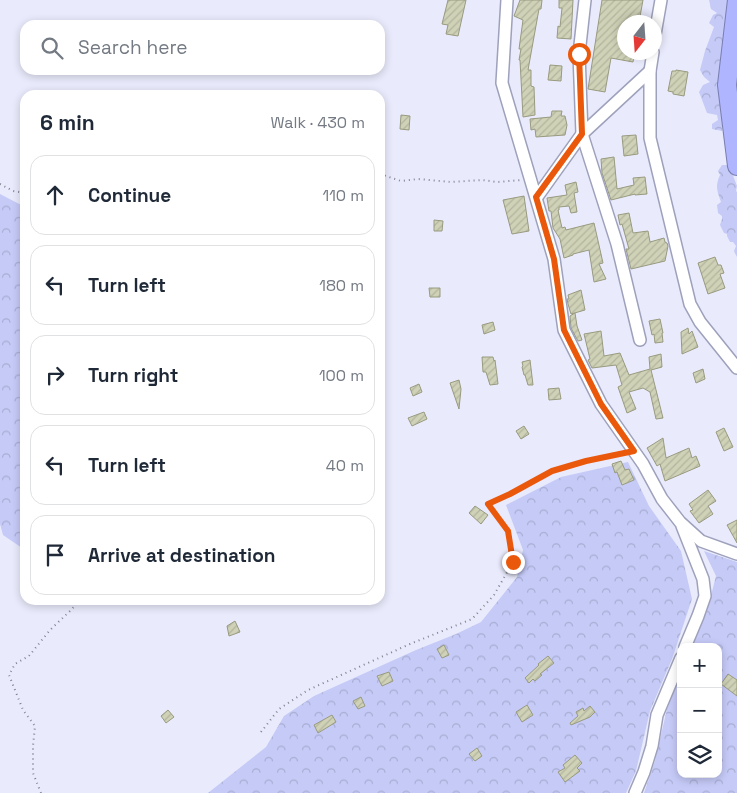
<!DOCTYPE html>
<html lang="en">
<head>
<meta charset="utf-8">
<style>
  body { margin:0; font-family:"Space Grotesk",sans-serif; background:#f2f2f3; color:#1f2937 }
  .controls { position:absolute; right:15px; bottom:15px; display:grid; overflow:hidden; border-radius:10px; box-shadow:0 2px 8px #0003 }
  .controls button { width:45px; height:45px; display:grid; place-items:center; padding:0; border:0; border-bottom:1px solid #e0e1e3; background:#fff; color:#1f2937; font:25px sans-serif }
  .compass { position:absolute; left:617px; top:15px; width:45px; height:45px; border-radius:50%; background:#fff; box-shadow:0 2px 8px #0003; rotate:197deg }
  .stop { position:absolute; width:15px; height:15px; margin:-11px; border:4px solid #ea580c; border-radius:50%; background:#fff }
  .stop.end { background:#ea580c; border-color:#fff; box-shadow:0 1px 5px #0008 }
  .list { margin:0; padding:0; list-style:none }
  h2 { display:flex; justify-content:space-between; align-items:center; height:65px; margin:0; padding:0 20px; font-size:21px }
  h2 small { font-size:16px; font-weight:400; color:#747a83 }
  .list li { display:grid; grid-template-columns:32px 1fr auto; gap:15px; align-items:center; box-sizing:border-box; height:80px; margin:0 10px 10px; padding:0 10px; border:1px solid #e0e1e3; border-radius:15px }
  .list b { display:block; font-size:19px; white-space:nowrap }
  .list em { font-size:16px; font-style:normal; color:#747a83 }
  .icon { flex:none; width:28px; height:28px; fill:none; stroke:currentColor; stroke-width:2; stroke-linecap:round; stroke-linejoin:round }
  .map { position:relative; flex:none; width:737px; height:793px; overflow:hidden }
  .search { position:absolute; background:#fff; box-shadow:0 2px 8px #0003; left:20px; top:20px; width:365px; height:55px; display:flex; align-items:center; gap:12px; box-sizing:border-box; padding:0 18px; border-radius:15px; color:#747a83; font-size:19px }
  .panel { position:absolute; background:#fff; box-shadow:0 2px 8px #0003; left:20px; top:90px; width:365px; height:515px; border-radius:15px }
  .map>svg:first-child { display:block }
  .forest { fill:url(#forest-crowns) }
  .building { fill:url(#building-hatch); stroke:#989a80 }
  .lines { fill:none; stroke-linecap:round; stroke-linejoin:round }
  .minor-casing { stroke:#9ea1bb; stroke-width:14 }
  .highway-casing { stroke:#797eb0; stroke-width:20 }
  .path { stroke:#828390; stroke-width:2; stroke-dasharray:1 4; stroke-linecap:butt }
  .minor { stroke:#fff; stroke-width:11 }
  .highway { stroke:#afb5fe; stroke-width:18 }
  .route { stroke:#ea580c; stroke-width:6 }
</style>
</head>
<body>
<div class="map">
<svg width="737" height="793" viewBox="0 0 737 793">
  <defs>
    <pattern id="forest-crowns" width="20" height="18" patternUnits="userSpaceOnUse" patternTransform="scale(1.25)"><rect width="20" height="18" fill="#c5caf7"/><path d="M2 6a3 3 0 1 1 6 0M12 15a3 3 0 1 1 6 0" fill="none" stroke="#a8add3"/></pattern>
    <pattern id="building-hatch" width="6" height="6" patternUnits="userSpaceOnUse" patternTransform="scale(1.25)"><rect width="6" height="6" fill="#d0d2b7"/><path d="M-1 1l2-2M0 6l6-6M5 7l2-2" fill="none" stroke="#b2b49d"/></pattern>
  </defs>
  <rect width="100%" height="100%" fill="#e9ebfc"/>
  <g class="forest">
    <path d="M709,0h22l2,14 -11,117 -10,-2v-5l6,-4 -1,-5 -10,-2 -8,-21 4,-7 7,-3 -6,-5 -4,-7 5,-19 9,-24 -5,-4 4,-8 4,-2 -6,-4z"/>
    <path d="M722,165h7l8,21 -1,5 1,1v65l-3,-6 2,-5 -3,-4h-3l-3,-6v-2l-3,-1 -4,-8 2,-6v-3l-4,-3 -1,-8 4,-3c-4,-11 -6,-16 -1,-27l-2,-4z"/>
    <path d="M0,194l25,13v343l-22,-15 -3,-11z"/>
    <path d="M628,462l21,44 32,45 11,48 -20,60 -22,52 -14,60 -10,22h-418l58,-46 18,-31 30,-20 102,-46 40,-16 25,-12 36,-45 6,-27 -17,-45 55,-28z"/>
    <path d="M704,551l33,11v231h-93l11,-32 12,-52 14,-36v101h37v-127h-26l15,-36 9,-35z"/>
  </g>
  <g class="building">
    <path d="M448,0h18l-8,36 -12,-2 2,-9 -6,-1z"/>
    <path d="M520,0h22l-1,9h-2l-11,61h3v16l3,1 1,28 -12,2 -3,-57h-1l2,-11h-2l4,-29 -9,-4z"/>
    <path d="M559,0h14l-2,39 -14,-1 1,-12 2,1 2,-19h-3z"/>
    <path d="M602,0h41l-4,22h-15v30h11l-2,10 -22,-4 -6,34 -17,-3z"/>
    <path d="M550,65l12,1 -1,15 -13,-1z"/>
    <path d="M676,70l12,2 -4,24 -11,-2v-2l-5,-1 4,-20h4z"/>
    <path d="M552,111h10l-1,5h4l2,9 -2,10 -29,2 -1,-8 -4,1 -1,-11 21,-2z"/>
    <path d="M401,115l9,1 -1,14 -9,-1z"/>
    <path d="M636,135l2,19 -14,2 -2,-20z"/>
    <path d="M614,157l3,32 17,-4 -1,-7 12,-1 2,17 -12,1v-1l-24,6 -9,-27 -1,-14z"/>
    <path d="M576,182l2,10 -4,1 3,19 -6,1 -2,-7 -10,1v3h-1l4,18 3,-1 1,3 28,-7 9,40 -4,1 7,15 -12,3 -5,-32 -16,4v1l-9,3 -4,-19 -7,-11 -2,-17h-2l-2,-13 20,-3 -2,-10z"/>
    <path d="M524,196l5,35 -17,3 -9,-34z"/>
    <path d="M629,213l4,20 15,-2 2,11 14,-4 1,4 2,1 1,3 -3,15 -34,8 -5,-20h3l-7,-25 -2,1 -2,-10z"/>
    <path d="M434,220l9,1 -1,10h-8z"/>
    <path d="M715,257l3,8h3l3,8 -4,1 5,14 -17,6 -10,-31z"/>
    <path d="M429,288h11v9h-10z"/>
    <path d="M581,290l4,20 -14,4 -3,-10 -1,-5h2l-1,-4z"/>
    <path d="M575,313l2,13 5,14 -4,1 -7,-13 -1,-12z"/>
    <path d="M660,319l3,14h-1l1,9 -8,1 -1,-9 -2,1 -3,-14z"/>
    <path d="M493,322l2,8 -11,4 -2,-9z"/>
    <path d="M688,328l1,6 3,-3 6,16 -16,7 -1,-22z"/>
    <path d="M601,331l3,25 16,-3 9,22 21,-6 -1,-12 12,-3 1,13 -11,3 12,48 -7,1 -6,-27 -7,-4 -14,4 7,17 -9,4 -9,-26 4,-2 -6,-20 -24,3 -4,-8 2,-1 -6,-25z"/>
    <path d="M482,357h11l1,4 1,-1 3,24 -8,1 -4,-13h-3z"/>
    <path d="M530,360l3,25h-5l-3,-10h-1l-2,-8 1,-1 -1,-4z"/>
    <path d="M703,369l2,10 -9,4 -3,-10z"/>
    <path d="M459,380l2,9 -2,20 -9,-26z"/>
    <path d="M419,384l3,8 -9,4 -3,-8z"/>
    <path d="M559,388l2,11 -12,1 -1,-11z"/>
    <path d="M424,412l3,7 -15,7 -4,-8z"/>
    <path d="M524,426l5,8 -8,5 -5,-8z"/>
    <path d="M724,428l9,19 -9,4 -8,-19z"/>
    <path d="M663,438l3,20 23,-10 3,10 4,-2 4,10 -35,15 -5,-17 -3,2 -10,-18z"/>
    <path d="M621,461l4,9 4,-1 5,11 -12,5 -5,-13 -2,1 -3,-9z"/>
    <path d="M708,490l8,11 -8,5 5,8 -14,9 -9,-12 3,-1 -4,-6z"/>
    <path d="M475,506l13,9 -7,9 -12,-11z"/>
    <path d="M737,520v23l-10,-18z"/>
    <path d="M235,621l5,11 -11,4 -2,-10z"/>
    <path d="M444,645l5,10 -7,3 -5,-9z"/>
    <path d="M548,656l6,7 -14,11 2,1 -7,6 -2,-2 -4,4 -4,-5 14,-13 -1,-1z"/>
    <path d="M389,672l4,9 -11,5 -5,-10z"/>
    <path d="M728,674l9,6v16l-16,-12z"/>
    <path d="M361,697l4,9 -7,3 -5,-8z"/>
    <path d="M527,705l6,10 -11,7 -6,-10z"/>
    <path d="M590,706l5,6 -5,5 -19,8 -1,-2 8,-7 -2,-4 7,-4 1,3z"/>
    <path d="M168,710l6,7 -8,6 -5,-7z"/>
    <path d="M332,715l4,7 -18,11 -4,-8z"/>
    <path d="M477,748l5,8 -7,5 -6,-7z"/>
    <path d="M575,755l7,8 -5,5 3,3 -15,11 -7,-10 7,-4 -2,-3z"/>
  </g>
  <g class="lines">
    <g class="minor-casing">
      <g id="minor">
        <path d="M507,0l-5,83 52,176 10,71 37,74 42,60 19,35 18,23 21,19 36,13"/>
        <path d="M585,0l-6,54 3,80 35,110 23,96"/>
        <path d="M654,40l7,-40"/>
        <path d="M653,52l-3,19v67l40,166 10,18 37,46"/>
        <path d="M537,197l45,-63 68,-63"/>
        <path d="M682,526l21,53 2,17 -7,20 -13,31"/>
        <path d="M635,793l9,-21 8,-26 5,-31 24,-57"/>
      </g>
    </g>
    <g class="highway-casing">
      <path id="highway" d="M737,0l-10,85 10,81"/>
    </g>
    <g class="path">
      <path d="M380,174l21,7 17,-2 33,3 31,-2 15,2 24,-2"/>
      <path d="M0,184l13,7 12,2"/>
      <path d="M261,732l18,-23 29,-19 102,-46 62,-25 22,-24 19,-33 -5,-31 -20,-27 22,-10 42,-23 35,-10 35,-8"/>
      <path d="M41,793l-8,-20v-27l2,-20 -12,-16 -14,-35 6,-11 14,-8 21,-26 20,-19 10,-11"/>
    </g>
    <use href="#minor" class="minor"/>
    <use href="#highway" class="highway"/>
  </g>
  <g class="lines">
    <path class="route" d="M513,562l-5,-31 -20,-27 22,-10 42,-23 34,-10 48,-10 -33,-47 -37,-74 -10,-71 -18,-62 46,-63 -3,-80"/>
  </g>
</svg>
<div class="controls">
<button>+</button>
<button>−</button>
<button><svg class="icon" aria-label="layers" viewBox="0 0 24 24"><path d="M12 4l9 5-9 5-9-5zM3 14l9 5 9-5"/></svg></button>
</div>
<svg class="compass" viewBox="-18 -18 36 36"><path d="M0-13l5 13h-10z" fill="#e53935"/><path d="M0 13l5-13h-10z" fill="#747a83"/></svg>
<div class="stop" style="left:579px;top:54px"></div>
<div class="stop end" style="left:513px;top:562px"></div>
<div class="search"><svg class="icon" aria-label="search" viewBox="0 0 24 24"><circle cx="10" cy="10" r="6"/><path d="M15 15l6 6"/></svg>Search here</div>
<section class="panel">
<h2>6 min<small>Walk · 430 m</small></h2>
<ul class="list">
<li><svg class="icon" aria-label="ahead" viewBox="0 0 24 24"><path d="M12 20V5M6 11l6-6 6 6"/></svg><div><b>Continue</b></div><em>110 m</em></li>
<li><svg class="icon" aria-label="left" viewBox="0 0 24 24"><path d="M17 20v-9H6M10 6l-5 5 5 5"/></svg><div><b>Turn left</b></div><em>180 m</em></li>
<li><svg class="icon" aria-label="right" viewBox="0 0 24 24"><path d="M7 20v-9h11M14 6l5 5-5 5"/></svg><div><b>Turn right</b></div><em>100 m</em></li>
<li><svg class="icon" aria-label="left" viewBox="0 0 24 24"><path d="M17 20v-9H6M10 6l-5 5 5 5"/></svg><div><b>Turn left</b></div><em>40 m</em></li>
<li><svg class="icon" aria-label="arrive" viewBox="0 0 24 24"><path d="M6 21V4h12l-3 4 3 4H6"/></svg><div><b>Arrive at destination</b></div></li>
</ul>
</section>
</div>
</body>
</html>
